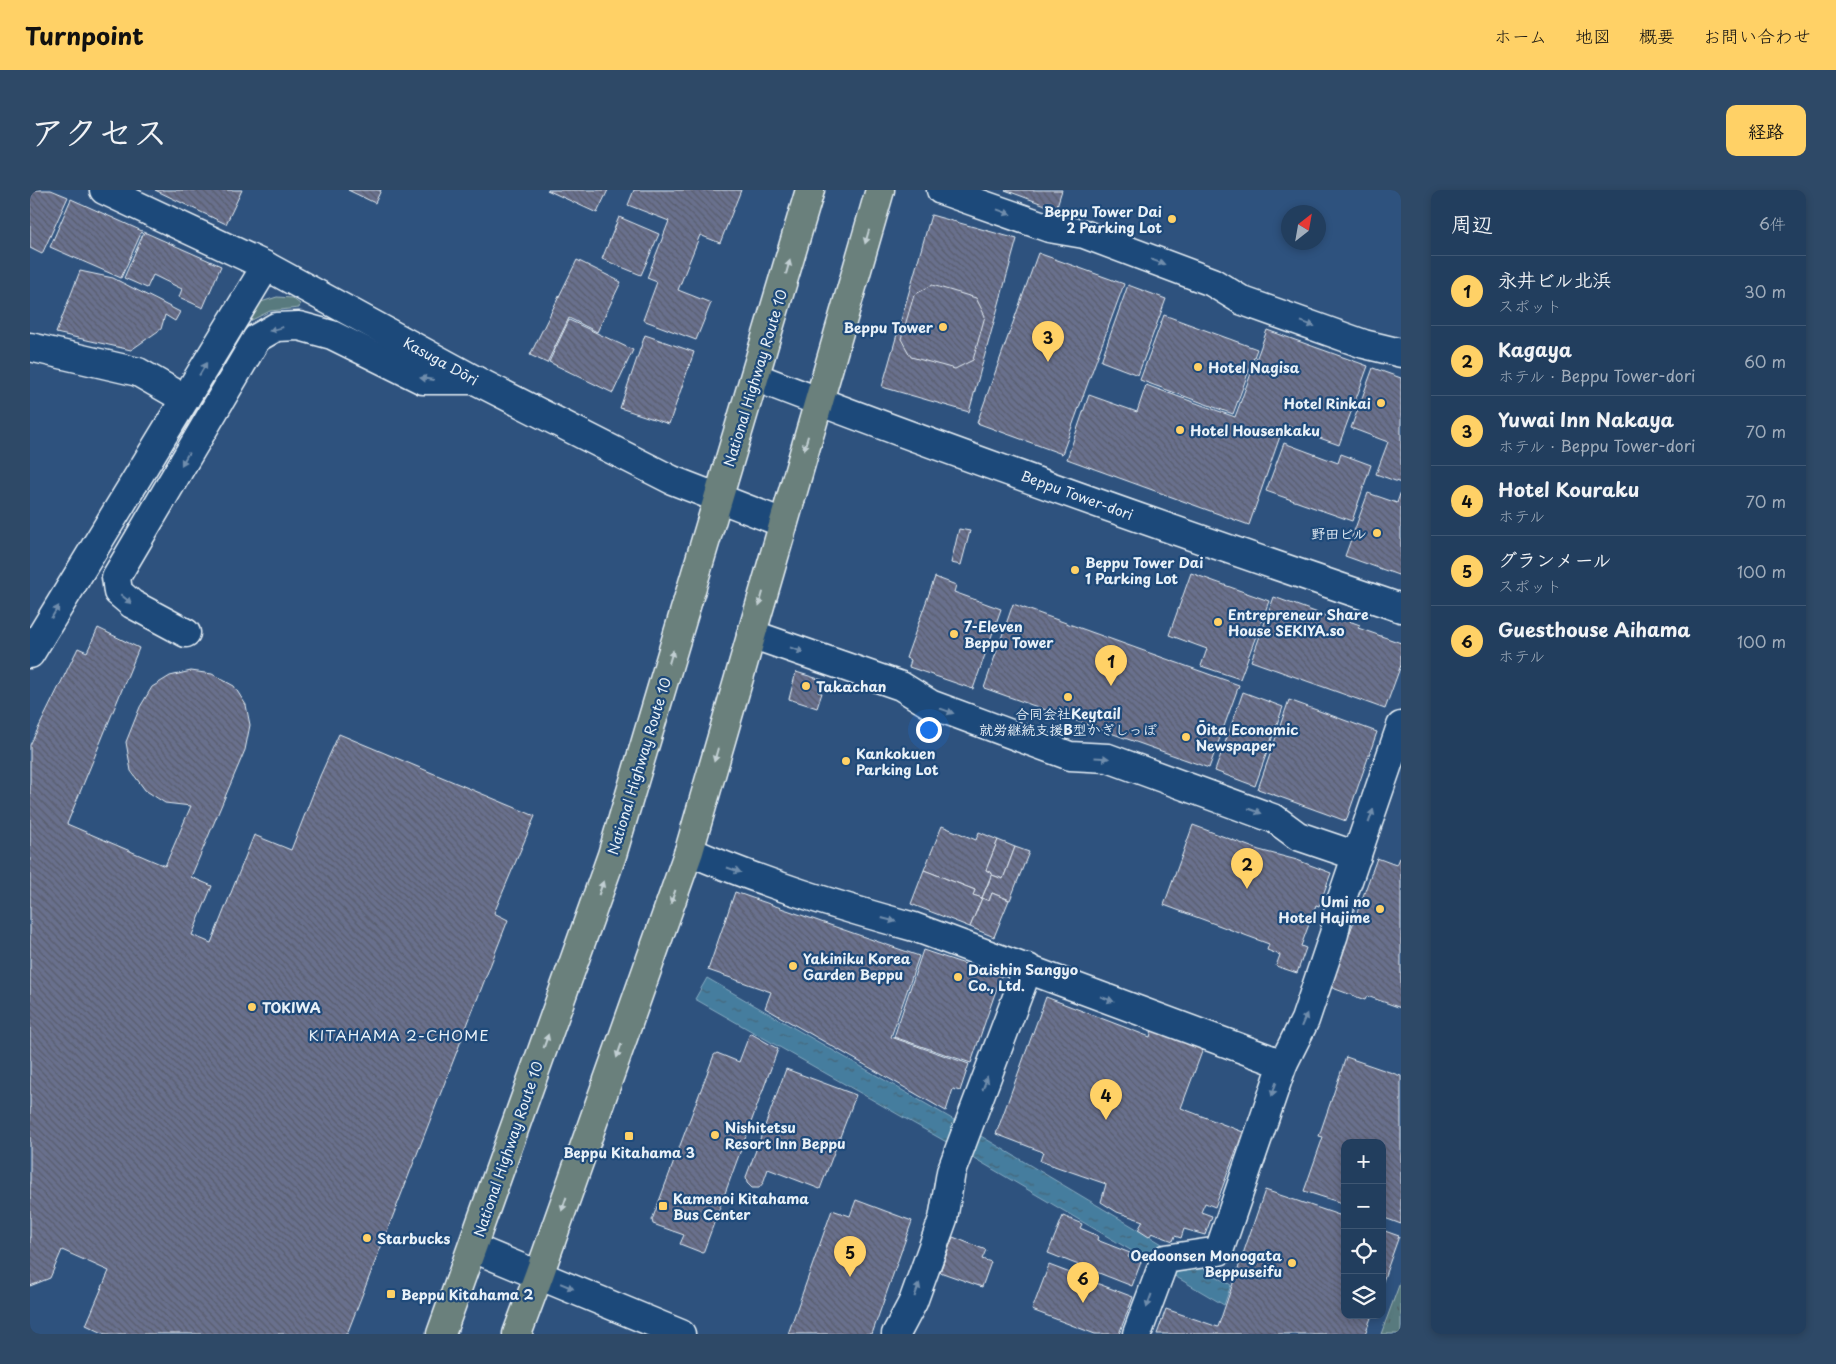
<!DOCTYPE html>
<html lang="ja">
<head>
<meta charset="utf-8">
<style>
  body { margin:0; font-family:"Playpen Sans","Klee One",sans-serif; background:#2e4967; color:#f1f3f6 }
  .controls { position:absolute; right:15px; bottom:15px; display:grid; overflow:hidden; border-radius:10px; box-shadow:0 2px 8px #0003 }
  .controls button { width:45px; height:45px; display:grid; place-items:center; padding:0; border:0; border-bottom:1px solid #3f5773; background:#223e5e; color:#f1f3f6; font:25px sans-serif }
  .compass { position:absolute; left:1251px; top:15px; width:45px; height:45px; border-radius:50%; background:#223e5e; box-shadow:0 2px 8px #0003; rotate:31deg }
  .you { position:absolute; left:898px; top:539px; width:18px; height:18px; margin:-12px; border:4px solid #fff; border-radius:50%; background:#1a73e8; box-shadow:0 0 0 8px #1a73e833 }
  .badge { display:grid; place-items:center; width:32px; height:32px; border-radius:50%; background:#ffd166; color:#111; font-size:16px; font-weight:700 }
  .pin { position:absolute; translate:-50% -41px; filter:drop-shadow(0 1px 2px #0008) }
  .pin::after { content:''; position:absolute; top:26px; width:18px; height:15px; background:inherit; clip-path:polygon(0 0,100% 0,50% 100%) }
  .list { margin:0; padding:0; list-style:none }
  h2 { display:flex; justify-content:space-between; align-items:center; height:65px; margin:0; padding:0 20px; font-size:21px }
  h2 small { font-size:16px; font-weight:400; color:#a2aebc }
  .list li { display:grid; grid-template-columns:32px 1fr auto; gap:15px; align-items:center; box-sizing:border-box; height:70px; padding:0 20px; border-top:1px solid #3f5773 }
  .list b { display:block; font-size:19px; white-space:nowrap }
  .list p { margin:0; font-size:16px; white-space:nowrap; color:#a2aebc }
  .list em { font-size:16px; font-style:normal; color:#a2aebc }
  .icon { flex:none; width:28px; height:28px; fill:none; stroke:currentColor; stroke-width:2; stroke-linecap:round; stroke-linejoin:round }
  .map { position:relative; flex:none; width:1371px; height:1144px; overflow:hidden; border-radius:10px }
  header { display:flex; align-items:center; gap:30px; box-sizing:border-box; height:70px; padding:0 25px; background:#ffd166; color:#111 }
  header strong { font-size:24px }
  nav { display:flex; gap:28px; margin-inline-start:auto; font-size:18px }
  .intro { display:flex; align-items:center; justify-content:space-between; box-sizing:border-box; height:120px; padding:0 30px }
  h1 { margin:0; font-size:35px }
  .button { padding:12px 22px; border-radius:10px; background:#ffd166; color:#111; font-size:18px; font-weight:700 }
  main { display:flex; gap:30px; padding:0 30px }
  aside { flex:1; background:#223e5e; border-radius:10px; box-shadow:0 2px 8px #0003 }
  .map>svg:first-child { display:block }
  .green { fill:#597a7e; stroke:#a0b6bb }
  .park { fill:url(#park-tufts); stroke:#a0b6bb }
  .water { fill:url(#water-ripples); stroke:#86abc2 }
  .building { fill:url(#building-back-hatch); stroke:#e8f1f8 }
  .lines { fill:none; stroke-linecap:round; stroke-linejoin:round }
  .street-casing { stroke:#e8f1f8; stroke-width:31 }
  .secondary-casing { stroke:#e8f1f8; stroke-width:31 }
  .highway-casing { stroke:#e8f1f8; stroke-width:31 }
  .street { stroke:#1f4a7a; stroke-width:28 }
  .secondary { stroke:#1f4a7a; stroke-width:28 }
  .highway { stroke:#6a807c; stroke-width:28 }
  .oneway { fill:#6f8dac }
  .oneway2 { fill:#c2cfd3 }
  .poi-dot { fill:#ffd166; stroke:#1f4a7a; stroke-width:2 }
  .labels { text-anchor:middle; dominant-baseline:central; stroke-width:4.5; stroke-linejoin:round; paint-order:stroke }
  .poi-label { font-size:14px; font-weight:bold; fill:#e8f1f8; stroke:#1f4a7a; text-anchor:start }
  .street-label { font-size:14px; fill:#e8f1f8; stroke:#1f4a7a }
  .neighbourhood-label { font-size:15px; letter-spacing:1px; fill:#e8f1f8; stroke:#1f4a7a }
</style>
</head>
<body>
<header>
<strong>Turnpoint</strong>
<nav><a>ホーム</a><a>地図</a><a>概要</a><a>お問い合わせ</a></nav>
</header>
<div class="intro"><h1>アクセス</h1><a class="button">経路</a></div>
<main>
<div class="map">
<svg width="1371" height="1144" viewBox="0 0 1371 1144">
  <defs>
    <pattern id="park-tufts" width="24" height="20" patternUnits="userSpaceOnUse" patternTransform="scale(1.25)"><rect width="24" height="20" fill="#597a7e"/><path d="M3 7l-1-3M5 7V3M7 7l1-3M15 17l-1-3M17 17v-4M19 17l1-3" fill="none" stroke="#506164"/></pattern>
    <pattern id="water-ripples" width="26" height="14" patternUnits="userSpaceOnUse" patternTransform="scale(1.25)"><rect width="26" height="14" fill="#457d9e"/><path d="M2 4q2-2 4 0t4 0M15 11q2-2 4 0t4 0" fill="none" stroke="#456578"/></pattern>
    <pattern id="building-back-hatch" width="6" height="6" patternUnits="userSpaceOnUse" patternTransform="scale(1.25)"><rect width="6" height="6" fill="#69708d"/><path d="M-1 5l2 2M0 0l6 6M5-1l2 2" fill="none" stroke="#585c6c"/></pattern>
  </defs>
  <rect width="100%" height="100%" fill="#2e527e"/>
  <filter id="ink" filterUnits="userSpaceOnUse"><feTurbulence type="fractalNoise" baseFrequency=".02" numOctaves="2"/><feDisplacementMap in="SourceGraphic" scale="10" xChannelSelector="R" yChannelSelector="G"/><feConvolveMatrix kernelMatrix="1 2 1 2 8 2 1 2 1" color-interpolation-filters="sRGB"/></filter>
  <g filter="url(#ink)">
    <path class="green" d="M247,107l15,1 8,6 -1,4 -29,3 -20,10 -68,113 -5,-2 69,-115 15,-15z"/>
    <path class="park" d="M1371,1090v54h-20z"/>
    <path class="water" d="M677,788l247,142 277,165 -7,20 -274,-161 -255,-145z"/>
    <g class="building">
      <path d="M0,0h21l17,7 -26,57 -12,-6z"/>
      <path d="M125,0h87l-16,34z"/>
      <path d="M318,0h33l-6,13z"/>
      <path d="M517,0h61l-11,23z"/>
      <path d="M604,0h107l-21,53 -20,-8 -22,55 33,13 -15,37 -53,-20 14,-38 -10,-4 22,-57 -41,-16z"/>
      <path d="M975,0h57l-6,19z"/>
      <path d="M41,9l71,32 -21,47 -71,-31z"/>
      <path d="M901,25l86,24 -48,173 -87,-25z"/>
      <path d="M589,27l40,17 -18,41 -39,-16z"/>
      <path d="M114,42l77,34 -18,42 -24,-11 3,-8 -29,-14 -6,13 -23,-10z"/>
      <path d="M1008,63l86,31 -62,170 -85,-31z"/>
      <path d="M547,70l44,22 -24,50 -28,-14 -22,45 -17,-8z"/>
      <path d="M50,81l33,7 67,34 -5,9 -10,-6 -4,14 -30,21 -75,-17z"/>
      <path d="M902,95l44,13 9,18 -12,44 -18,9 -44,-12 -10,-18 13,-44z"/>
      <path d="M1098,95l38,14 -28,76 -37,-14z"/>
      <path d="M1134,125l93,34 -24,65 -93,-34z"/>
      <path d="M539,130l64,30 -20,43 -64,-31z"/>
      <path d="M1237,140l101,36 -29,79 -55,-20 -35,100 -182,-66 22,-64 48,17 9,-27 89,32z"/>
      <path d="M615,145l49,17 -25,72 -49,-16z"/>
      <path d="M1343,178l28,10v105l-25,-9 12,-32 -37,-14z"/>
      <path d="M1254,253l54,20 3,-9 30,11 -19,56 -86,-30z"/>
      <path d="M1371,301v85l-56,-20 23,-63 29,10z"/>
      <path d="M929,339l11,2 -9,34 -10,-2z"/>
      <path d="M1161,383l78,28 -29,78 -39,-13 6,-17 -38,-14z"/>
      <path d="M905,387l21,8 -2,7 47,17 -28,80 -64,-22 2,-7 -5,-2z"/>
      <path d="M1244,407l55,20 1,-3 30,11 -2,3 43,15v22l-16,44 -134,-48z"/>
      <path d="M983,414l226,81 -30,83 -225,-80z"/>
      <path d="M68,438l41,20 -72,176 98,42 26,-60 -26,-3 -20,-13 -14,-19 -5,-29 14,-35 12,-20 18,-11 21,-5 21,3 22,12 12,19 4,20 -5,25 -54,127 21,9 -20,49 19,8 43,-108 37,15 29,-74 19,-42 196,82 -41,97 14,7 -161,414h-242l-19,-9 23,-54 -47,-21 -12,28 -20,8v-541l48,-97 9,4z"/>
      <path d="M766,482l26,8 -4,12 4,1 -5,15 -28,-9z"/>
      <path d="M1213,502l40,15 -28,79 -40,-15z"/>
      <path d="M1259,510l88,32 -31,89 -88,-32z"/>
      <path d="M1163,635l66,25 38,10 34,13 -12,33 -3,-1 -15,41 5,2 -9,25 -21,-7 4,-11 -13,-5 2,-6 -105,-39z"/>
      <path d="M912,636l34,14 3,-8 19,8 -12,30 6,3 -10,25 -9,-3 2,-5 -51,-20z"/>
      <path d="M968,650l17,7 -12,32 -11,-4v-2l-6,-3z"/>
      <path d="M985,657l14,5 -19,48 -18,-7 -3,8 -7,-3 10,-23 11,4z"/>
      <path d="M1347,668l19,7 3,-7h2v150l-34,-12 -2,4 -35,-13z"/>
      <path d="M894,680l51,20 -2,5 9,3 -12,29 -59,-23z"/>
      <path d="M705,702l184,64 -28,81 78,27 -9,27 -7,-2 -7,22 -181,-103 6,-16 -63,-22z"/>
      <path d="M962,703l17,7 -15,37 -24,-10 12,-29 7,3z"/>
      <path d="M893,760l78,26 -30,87 -77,-26z"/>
      <path d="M1016,807l104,40 2,-7 51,19 -22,59 62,24 -28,75 -10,-4 -4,9 11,4 -7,19 -21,-6 -3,9 -6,-2 -2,5 -21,-8 -3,4 -11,-7 5,-9 -26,-9 -16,-10 5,-18 -66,-23 3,-9 -47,-18z"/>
      <path d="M720,843l28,16 -75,204 -23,-9 4,-9 -31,-11 -1,-4 62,-165 3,-2 22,9z"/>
      <path d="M1316,867l55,19v148l-19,-7v-74h-37v61l-41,-13 19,-54 -4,-1z"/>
      <path d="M756,879l70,26 -36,94 -52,-20 -5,14 -4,5h-7l-5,-5 -1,-6z"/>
      <path d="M1235,1000l80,27v98h27l-7,19h-208l9,-25 52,18z"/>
      <path d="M826,1010l56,21 -40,113h-84l44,-124 18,6z"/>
      <path d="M1033,1026l19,8 -2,4 18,8 -1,4 33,13 -2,4 13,5 -9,24 -84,-33z"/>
      <path d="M1352,1040l17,6 -17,48z"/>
      <path d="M923,1047l33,13 -4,9 9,3 -9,25 -42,-15z"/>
      <path d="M1019,1075l84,32 -14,37h-24l-63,-24z"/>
    </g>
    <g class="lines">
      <g class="street-casing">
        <g id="street">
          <path d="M911,0l108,38 35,6 128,48 31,19 121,43 37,9"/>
          <path d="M0,157l108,25 47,27"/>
          <path d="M725,187c213,82 430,158 646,231"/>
          <path d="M156,443l-54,-29 -14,-12 -2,-15 141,-239 19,-11 23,-1 33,9 91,45h52"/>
          <path d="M721,444l150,52 29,18 140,52 38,2 167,61 23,17 59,20"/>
          <path d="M659,661c73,32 149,55 225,76l369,137 -64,187 -54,8 -28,75"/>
          <path d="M1253,874l22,-44 29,-86 6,-30 61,-178"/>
          <path d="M443,1058l208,86"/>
          <path d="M866,1144l17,-32 30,-83 8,-47 77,-204"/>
        </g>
      </g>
      <g class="secondary-casing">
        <g id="secondary">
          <path d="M74,0l162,76 209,114 197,100 111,43"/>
          <path d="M0,464l236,-388"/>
        </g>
      </g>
      <g class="highway-casing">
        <g id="highway">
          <path d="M411,1144l171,-479 198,-665"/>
          <path d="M487,1144l22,-59 150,-424 191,-661"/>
        </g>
      </g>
      <use href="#street" class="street"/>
      <use href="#secondary" class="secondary"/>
      <use href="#highway" class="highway"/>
    </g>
    <defs><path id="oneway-solid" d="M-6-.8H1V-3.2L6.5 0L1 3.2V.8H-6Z" transform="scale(1.25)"/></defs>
    <g class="oneway">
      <use href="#oneway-solid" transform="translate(974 22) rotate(20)"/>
      <use href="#oneway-solid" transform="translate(1128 72) rotate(20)"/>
      <use href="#oneway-solid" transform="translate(1278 134) rotate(20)"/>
      <use href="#oneway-solid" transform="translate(246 139) rotate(164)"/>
      <use href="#oneway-solid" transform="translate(173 179) rotate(-59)"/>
      <use href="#oneway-solid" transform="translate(397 189) rotate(-172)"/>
      <use href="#oneway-solid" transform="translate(155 269) rotate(120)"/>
      <use href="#oneway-solid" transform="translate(96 409) rotate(40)"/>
      <use href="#oneway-solid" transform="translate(25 422) rotate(-59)"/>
      <use href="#oneway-solid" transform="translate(767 460) rotate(20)"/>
      <use href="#oneway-solid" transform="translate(917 521) rotate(20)"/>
      <use href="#oneway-solid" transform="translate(1072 568) rotate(4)"/>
      <use href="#oneway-solid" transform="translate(1225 621) rotate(20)"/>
      <use href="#oneway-solid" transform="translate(1341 626) rotate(-71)"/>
      <use href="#oneway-solid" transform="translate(704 680) rotate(19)"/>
      <use href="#oneway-solid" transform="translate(859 730) rotate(15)"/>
      <use href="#oneway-solid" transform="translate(1077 809) rotate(20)"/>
      <use href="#oneway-solid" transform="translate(1274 830) rotate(-67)"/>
      <use href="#oneway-solid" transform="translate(955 893) rotate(-70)"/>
      <use href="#oneway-solid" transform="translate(1244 899) rotate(109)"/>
      <use href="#oneway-solid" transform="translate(537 1096) rotate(23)"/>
      <use href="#oneway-solid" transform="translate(887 1100) rotate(-70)"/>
      <use href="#oneway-solid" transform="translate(1119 1111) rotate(110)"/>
    </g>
    <g class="oneway2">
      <use href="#oneway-solid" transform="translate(837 47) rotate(106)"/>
      <use href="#oneway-solid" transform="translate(758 77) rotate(-74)"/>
      <use href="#oneway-solid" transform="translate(776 253) rotate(106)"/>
      <use href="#oneway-solid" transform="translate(731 409) rotate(106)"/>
      <use href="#oneway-solid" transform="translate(641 467) rotate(-73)"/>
      <use href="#oneway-solid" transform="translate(686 565) rotate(106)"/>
      <use href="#oneway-solid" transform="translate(571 698) rotate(-71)"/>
      <use href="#oneway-solid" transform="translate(643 707) rotate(109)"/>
      <use href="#oneway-solid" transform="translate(516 851) rotate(-71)"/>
      <use href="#oneway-solid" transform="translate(589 861) rotate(109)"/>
      <use href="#oneway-solid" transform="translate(534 1014) rotate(109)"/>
    </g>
  </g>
  <g class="poi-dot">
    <circle cx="1142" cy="29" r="5"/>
    <circle cx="913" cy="137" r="5"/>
    <circle cx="1168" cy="177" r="5"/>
    <circle cx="1351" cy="213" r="5"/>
    <circle cx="1150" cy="240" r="5"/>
    <circle cx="1347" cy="343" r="5"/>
    <circle cx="1045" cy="380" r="5"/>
    <circle cx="1188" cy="432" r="5"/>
    <circle cx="924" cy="444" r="5"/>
    <circle cx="776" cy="496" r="5"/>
    <circle cx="1038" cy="507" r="5"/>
    <circle cx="1156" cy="547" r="5"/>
    <circle cx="816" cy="571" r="5"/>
    <circle cx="1350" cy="719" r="5"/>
    <circle cx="763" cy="776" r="5"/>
    <circle cx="928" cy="787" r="5"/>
    <circle cx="222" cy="817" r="5"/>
    <circle cx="685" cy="945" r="5"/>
    <rect x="594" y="941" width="10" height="10" rx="2.5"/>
    <rect x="628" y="1011" width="10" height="10" rx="2.5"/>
    <circle cx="337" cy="1048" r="5"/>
    <circle cx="1262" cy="1073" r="5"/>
    <rect x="356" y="1099" width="10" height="10" rx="2.5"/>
  </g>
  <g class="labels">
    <g class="poi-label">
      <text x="1132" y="21" text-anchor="end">Beppu Tower Dai<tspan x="1132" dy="16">2 Parking Lot</tspan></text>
      <text x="903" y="137" text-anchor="end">Beppu Tower</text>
      <text x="1178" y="177">Hotel Nagisa</text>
      <text x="1341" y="213" text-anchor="end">Hotel Rinkai</text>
      <text x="1160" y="240">Hotel Housenkaku</text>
      <text x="1337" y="343" text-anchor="end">野田ビル</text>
      <text x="1055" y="372">Beppu Tower Dai<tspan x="1055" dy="16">1 Parking Lot</tspan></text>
      <text x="1198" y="424">Entrepreneur Share<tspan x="1198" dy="16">House SEKIYA.so</tspan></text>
      <text x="934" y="436">7-Eleven<tspan x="934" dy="16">Beppu Tower</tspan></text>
      <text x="786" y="496">Takachan</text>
      <text x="1038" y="523" text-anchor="middle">合同会社Keytail<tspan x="1038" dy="16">就労継続支援B型かぎしっぽ</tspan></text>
      <text x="1166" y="539">Ōita Economic<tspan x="1166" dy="16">Newspaper</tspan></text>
      <text x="826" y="563">Kankokuen<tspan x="826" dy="16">Parking Lot</tspan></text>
      <text x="1340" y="711" text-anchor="end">Umi no<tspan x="1340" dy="16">Hotel Hajime</tspan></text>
      <text x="773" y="768">Yakiniku Korea<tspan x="773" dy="16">Garden Beppu</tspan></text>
      <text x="938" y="779">Daishin Sangyo<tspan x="938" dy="16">Co., Ltd.</tspan></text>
      <text x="232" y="817">TOKIWA</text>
      <text x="695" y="937">Nishitetsu<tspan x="695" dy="16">Resort Inn Beppu</tspan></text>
      <text x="599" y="962" text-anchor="middle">Beppu Kitahama 3</text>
      <text x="643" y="1008">Kamenoi Kitahama<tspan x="643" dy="16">Bus Center</tspan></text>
      <text x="347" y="1048">Starbucks</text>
      <text x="1252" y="1065" text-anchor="end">Oedoonsen Monogata<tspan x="1252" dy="16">Beppuseifu</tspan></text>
      <text x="371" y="1104">Beppu Kitahama 2</text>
    </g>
    <g class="street-label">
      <text transform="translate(411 171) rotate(29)">Kasuga Dōri</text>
      <text transform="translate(725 188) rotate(-73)">National Highway Route 10</text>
      <text transform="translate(1047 305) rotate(20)">Beppu Tower-dori</text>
      <text transform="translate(609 576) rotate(-73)">National Highway Route 10</text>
      <text transform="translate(478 959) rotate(-71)">National Highway Route 10</text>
    </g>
    <g class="neighbourhood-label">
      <text x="369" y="844">KITAHAMA 2-CHOME</text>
    </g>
  </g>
</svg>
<div class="controls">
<button>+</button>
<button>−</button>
<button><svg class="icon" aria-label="locate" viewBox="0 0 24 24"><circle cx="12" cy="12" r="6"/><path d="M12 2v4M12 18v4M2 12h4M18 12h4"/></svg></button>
<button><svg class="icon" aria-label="layers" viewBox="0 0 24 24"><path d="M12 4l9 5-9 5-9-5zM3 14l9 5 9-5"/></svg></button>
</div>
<svg class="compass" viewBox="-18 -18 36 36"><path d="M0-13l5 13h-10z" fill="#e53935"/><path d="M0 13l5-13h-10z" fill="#a2aebc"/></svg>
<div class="you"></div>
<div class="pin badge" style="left:1081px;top:496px">1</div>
<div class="pin badge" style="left:1217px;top:699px">2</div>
<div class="pin badge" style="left:1018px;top:172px">3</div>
<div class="pin badge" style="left:1076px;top:930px">4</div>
<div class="pin badge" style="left:820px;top:1087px">5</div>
<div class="pin badge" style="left:1053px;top:1113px">6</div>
</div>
<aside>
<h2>周辺<small>6件</small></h2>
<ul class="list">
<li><span class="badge">1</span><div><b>永井ビル北浜</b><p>スポット</p></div><em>30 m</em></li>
<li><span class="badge">2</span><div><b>Kagaya</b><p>ホテル · Beppu Tower-dori</p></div><em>60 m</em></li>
<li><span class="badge">3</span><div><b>Yuwai Inn Nakaya</b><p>ホテル · Beppu Tower-dori</p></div><em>70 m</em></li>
<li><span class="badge">4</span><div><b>Hotel Kouraku</b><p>ホテル</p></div><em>70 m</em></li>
<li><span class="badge">5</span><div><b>グランメール</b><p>スポット</p></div><em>100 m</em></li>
<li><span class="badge">6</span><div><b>Guesthouse Aihama</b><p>ホテル</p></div><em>100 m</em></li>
</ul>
</aside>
</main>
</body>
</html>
